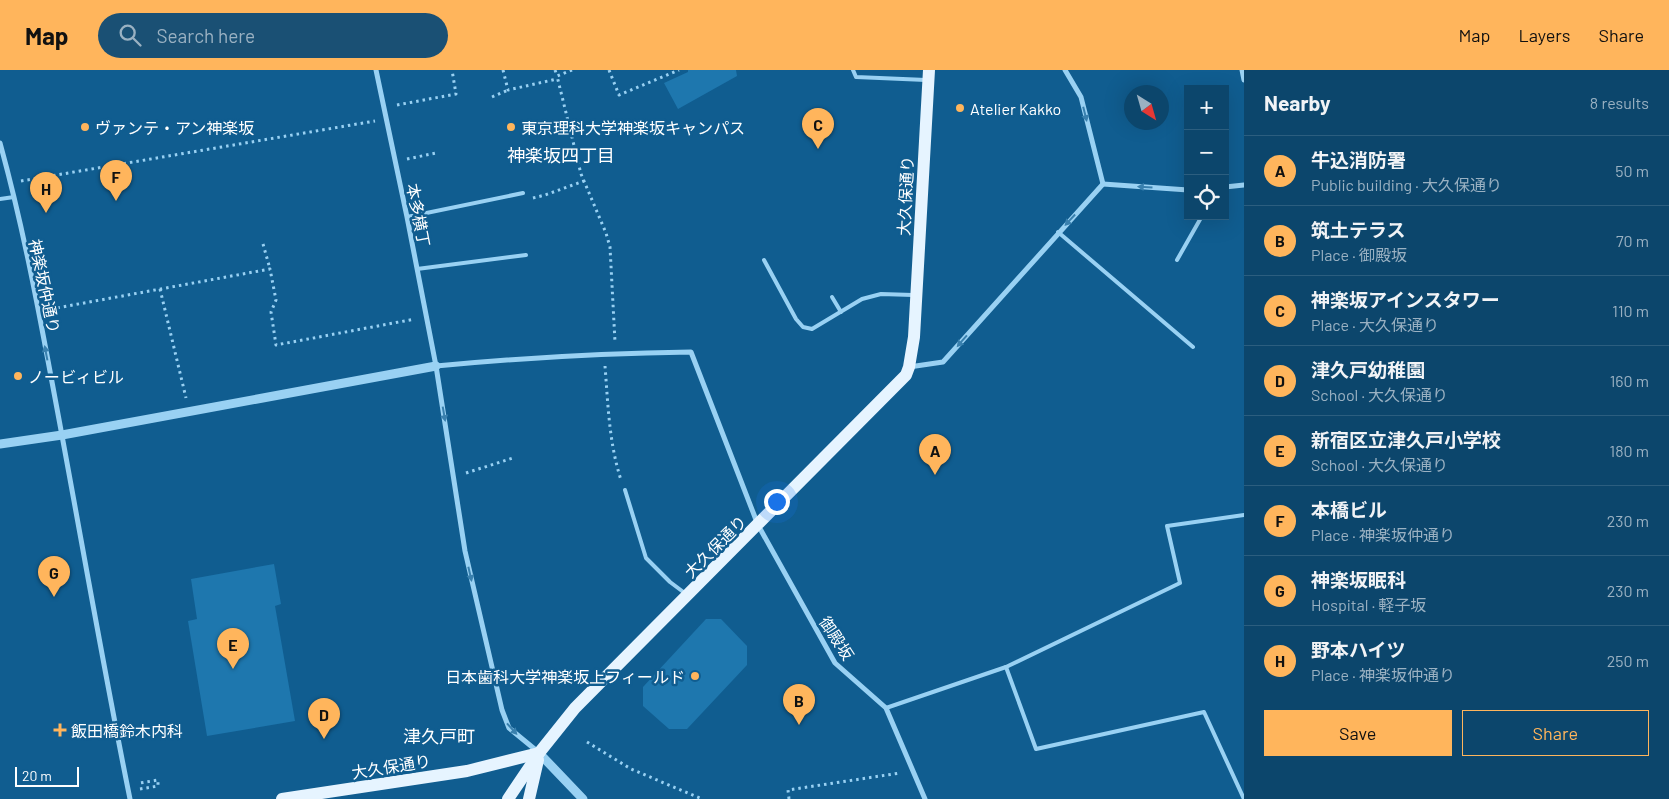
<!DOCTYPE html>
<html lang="en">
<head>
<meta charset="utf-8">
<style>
  body { margin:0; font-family:Barlow,"Noto Sans JP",sans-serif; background:#1a5074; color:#f1f3f6 }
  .controls { position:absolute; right:15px; top:15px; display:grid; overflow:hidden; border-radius:0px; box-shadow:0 5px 20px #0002 }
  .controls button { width:45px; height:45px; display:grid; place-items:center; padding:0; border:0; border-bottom:1px solid #2c5e7f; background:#0c466c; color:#f1f3f6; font:25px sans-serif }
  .compass { position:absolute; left:1124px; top:15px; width:45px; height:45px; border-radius:50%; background:#0c466c; box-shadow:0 5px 20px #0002; rotate:143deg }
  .scale { position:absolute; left:15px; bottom:12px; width:64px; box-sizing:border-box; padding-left:5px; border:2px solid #fff; border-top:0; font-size:14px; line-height:18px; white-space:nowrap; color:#fff; -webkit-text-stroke:4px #105d90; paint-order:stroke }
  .you { position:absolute; left:776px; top:431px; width:18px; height:18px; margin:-12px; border:4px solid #fff; border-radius:50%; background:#1a73e8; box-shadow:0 0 0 8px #1a73e833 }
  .badge { display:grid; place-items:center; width:32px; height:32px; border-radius:50%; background:#ffb55c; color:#111; font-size:16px; font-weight:700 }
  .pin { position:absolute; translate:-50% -41px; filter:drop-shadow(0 1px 2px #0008) }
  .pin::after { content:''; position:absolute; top:26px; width:18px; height:15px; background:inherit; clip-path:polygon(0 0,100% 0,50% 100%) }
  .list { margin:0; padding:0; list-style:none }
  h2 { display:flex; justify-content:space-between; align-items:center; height:65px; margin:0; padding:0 20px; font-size:21px }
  h2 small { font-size:16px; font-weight:400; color:#9ab1c2 }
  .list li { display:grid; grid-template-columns:32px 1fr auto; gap:15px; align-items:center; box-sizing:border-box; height:70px; padding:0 20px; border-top:1px solid #2c5e7f }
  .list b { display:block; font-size:19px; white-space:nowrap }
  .list p { margin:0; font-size:16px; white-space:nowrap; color:#9ab1c2 }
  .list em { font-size:16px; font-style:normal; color:#9ab1c2 }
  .actions { display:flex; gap:10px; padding:15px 20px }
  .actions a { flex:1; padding:11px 0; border:1px solid #ffb55c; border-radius:0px; text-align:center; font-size:18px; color:#ffb55c }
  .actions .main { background:#ffb55c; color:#111 }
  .icon { flex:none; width:28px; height:28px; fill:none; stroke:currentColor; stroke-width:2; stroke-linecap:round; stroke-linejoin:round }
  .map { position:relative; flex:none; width:1244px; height:729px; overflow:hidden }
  header { display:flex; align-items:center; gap:30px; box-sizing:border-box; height:70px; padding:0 25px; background:#ffb55c; color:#111 }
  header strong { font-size:24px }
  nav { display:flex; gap:28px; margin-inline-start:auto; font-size:18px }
  .search { width:350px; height:45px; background:#1a5074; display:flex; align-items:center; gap:12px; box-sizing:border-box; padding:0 18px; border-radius:28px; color:#9ab1c2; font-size:19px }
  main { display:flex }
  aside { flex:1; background:#0c466c }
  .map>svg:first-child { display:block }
  .green { fill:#1e77ae }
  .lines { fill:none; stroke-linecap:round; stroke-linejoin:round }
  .path { stroke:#99d1f3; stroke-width:3; stroke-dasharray:2.5 4; stroke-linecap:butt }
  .service { stroke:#99d1f3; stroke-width:4 }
  .minor { stroke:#99d1f3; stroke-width:5 }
  .tertiary { stroke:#99d1f3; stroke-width:9 }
  .primary { stroke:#e6f4ff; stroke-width:12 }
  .oneway { fill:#3980ae }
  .poi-dot { fill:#ffb55c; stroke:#105d90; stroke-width:2 }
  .labels { text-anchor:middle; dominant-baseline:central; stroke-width:5; stroke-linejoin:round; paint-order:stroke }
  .poi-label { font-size:16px; fill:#fff; stroke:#105d90; text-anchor:start }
  .street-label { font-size:16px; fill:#fff; stroke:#105d90 }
  .neighbourhood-label { font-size:18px; fill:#fff; stroke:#105d90 }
</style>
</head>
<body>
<header>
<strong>Map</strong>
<div class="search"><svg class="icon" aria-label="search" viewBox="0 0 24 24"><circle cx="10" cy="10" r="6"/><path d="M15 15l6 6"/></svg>Search here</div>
<nav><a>Map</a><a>Layers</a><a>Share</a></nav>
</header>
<main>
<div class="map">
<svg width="1244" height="729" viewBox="0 0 1244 729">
  <rect width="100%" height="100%" fill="#105d90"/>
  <g class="green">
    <path d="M688,0h48l1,6 -59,33 -14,-26 24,-11z"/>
    <path d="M274,494l7,40 -6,2 20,115 -88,15 -19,-115 9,-2 -6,-40z"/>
    <path d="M706,549h15l26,27v19l-60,64h-18l-26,-23v-19z"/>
  </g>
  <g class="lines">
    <g class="path">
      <path d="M503,0l5,20 49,-11"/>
      <path d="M555,0l2,6"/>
      <path d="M572,0l-15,6 24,98 25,59 4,14 5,95"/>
      <path d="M609,0l10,25 60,-25"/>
      <path d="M492,27l16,-7"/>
      <path d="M397,35l59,-11 -4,-24"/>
      <path d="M407,89l29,-6"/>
      <path d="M21,111l354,-60"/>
      <path d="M533,128l12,-3 39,-14"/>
      <path d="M263,174l7,25"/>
      <path d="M160,219l26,109"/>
      <path d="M51,239l219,-40 6,31 -5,12 5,33 139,-26"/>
      <path d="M605,296c3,38 4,77 16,114"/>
      <path d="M466,403l47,-15"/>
      <path d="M587,672l44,27 71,30"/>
      <path d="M140,719l18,-3v-6l-18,3"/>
      <path d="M789,729l-1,-9 112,-17"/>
    </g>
    <g class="service">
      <path d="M853,0l3,7 70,3"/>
      <path d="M0,129l14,-2"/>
      <path d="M407,147l116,-24"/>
      <path d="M1058,162l135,115"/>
      <path d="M764,190l32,59 7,8 9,2 50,-30 19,-5 32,1"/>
      <path d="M1177,190l25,-44"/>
      <path d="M417,199l109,-14"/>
      <path d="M832,227l9,15"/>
      <path d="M625,420l21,68 24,24 16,12"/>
      <path d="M1006,597l30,82 168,-37 40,87"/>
      <path d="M886,638l120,-41 174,-84 -13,-57 77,-11"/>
    </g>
    <g class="minor">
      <path d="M376,0l31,147 29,149 29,185 37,159 7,18 28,23"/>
      <path d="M1065,0l16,27 22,87"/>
      <path d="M1242,0l2,10"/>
      <path d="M0,73c23,83 39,169 55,255 25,133 48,268 75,401"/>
      <path d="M1103,114l85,6"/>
      <path d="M1225,117l19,-2"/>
      <path d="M436,296c85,-8 169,-13 255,-14l67,173 77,138 51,45 39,91"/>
      <path d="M909,297l34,-5 160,-178"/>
    </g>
    <g class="tertiary">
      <path d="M0,374l62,-9 374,-69"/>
      <path d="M539,683l44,46"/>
    </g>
    <g class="primary">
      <path d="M282,729l185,-28 72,-18"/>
      <path d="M508,729l31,-46 36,-45 331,-333 3,-8 5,-30 15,-267"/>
      <path d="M529,729l9,-39"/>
    </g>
  </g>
  <defs><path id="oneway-solid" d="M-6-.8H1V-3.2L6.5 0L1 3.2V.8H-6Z" transform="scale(1.25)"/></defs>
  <g class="oneway">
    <use href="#oneway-solid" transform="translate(1085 44) rotate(76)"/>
    <use href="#oneway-solid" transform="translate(1145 117) rotate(-176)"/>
    <use href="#oneway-solid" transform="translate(1070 150) rotate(133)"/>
    <use href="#oneway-solid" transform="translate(962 271) rotate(131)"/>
    <use href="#oneway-solid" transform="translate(46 283) rotate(-101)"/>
    <use href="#oneway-solid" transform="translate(444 344) rotate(80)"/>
    <use href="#oneway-solid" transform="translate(470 504) rotate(77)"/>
    <use href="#oneway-solid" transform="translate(512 659) rotate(48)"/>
  </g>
  <g class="poi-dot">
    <circle cx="960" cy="38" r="5"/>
    <circle cx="85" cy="57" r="5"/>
    <circle cx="511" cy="57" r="5"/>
    <circle cx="18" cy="306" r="5"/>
    <circle cx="695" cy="606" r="5"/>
    <path d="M57.5 652.5h5v5h5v5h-5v5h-5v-5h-5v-5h5z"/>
  </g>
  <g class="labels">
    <g class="poi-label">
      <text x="970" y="38">Atelier Kakko</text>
      <text x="95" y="57">ヴァンテ・アン神楽坂</text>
      <text x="521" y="57">東京理科大学神楽坂キャンパス</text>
      <text x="28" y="306">ノービィビル</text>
      <text x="685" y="606" text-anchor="end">日本歯科大学神楽坂上フィールド</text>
      <text x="71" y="660">飯田橋鈴木内科</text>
    </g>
    <g class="street-label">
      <text transform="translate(905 126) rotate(-87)">大久保通り</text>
      <text transform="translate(419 145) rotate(79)">本多横丁</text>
      <text transform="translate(45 216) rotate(78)">神楽坂仲通り</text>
      <text transform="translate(715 476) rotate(-45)">大久保通り</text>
      <text transform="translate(837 568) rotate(57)">御殿坂</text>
      <text transform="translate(391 696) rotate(-9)">大久保通り</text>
    </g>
    <g class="neighbourhood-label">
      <text x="561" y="85">神楽坂四丁目</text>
      <text x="439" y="666">津久戸町</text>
    </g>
  </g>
</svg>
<div class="controls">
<button>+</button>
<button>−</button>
<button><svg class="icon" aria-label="locate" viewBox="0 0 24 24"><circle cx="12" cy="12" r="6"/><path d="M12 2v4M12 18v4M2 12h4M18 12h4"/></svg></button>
</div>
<svg class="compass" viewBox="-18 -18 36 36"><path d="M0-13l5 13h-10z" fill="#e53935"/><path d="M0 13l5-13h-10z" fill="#9ab1c2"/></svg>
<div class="scale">20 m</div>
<div class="you"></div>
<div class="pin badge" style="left:935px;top:405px">A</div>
<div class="pin badge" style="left:799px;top:655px">B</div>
<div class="pin badge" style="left:818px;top:79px">C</div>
<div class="pin badge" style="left:324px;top:669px">D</div>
<div class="pin badge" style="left:233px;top:599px">E</div>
<div class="pin badge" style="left:116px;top:131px">F</div>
<div class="pin badge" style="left:54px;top:527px">G</div>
<div class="pin badge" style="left:46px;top:143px">H</div>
</div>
<aside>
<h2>Nearby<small>8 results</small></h2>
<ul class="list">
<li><span class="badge">A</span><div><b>牛込消防署</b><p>Public building · 大久保通り</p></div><em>50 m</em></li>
<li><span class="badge">B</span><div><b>筑土テラス</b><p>Place · 御殿坂</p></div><em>70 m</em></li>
<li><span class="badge">C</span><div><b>神楽坂アインスタワー</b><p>Place · 大久保通り</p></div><em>110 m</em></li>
<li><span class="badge">D</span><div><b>津久戸幼稚園</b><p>School · 大久保通り</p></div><em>160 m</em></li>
<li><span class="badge">E</span><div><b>新宿区立津久戸小学校</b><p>School · 大久保通り</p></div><em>180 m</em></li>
<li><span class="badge">F</span><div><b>本橋ビル</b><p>Place · 神楽坂仲通り</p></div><em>230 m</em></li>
<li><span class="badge">G</span><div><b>神楽坂眠科</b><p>Hospital · 軽子坂</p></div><em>230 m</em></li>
<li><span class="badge">H</span><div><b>野本ハイツ</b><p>Place · 神楽坂仲通り</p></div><em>250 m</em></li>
</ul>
<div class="actions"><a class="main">Save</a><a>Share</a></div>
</aside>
</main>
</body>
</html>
